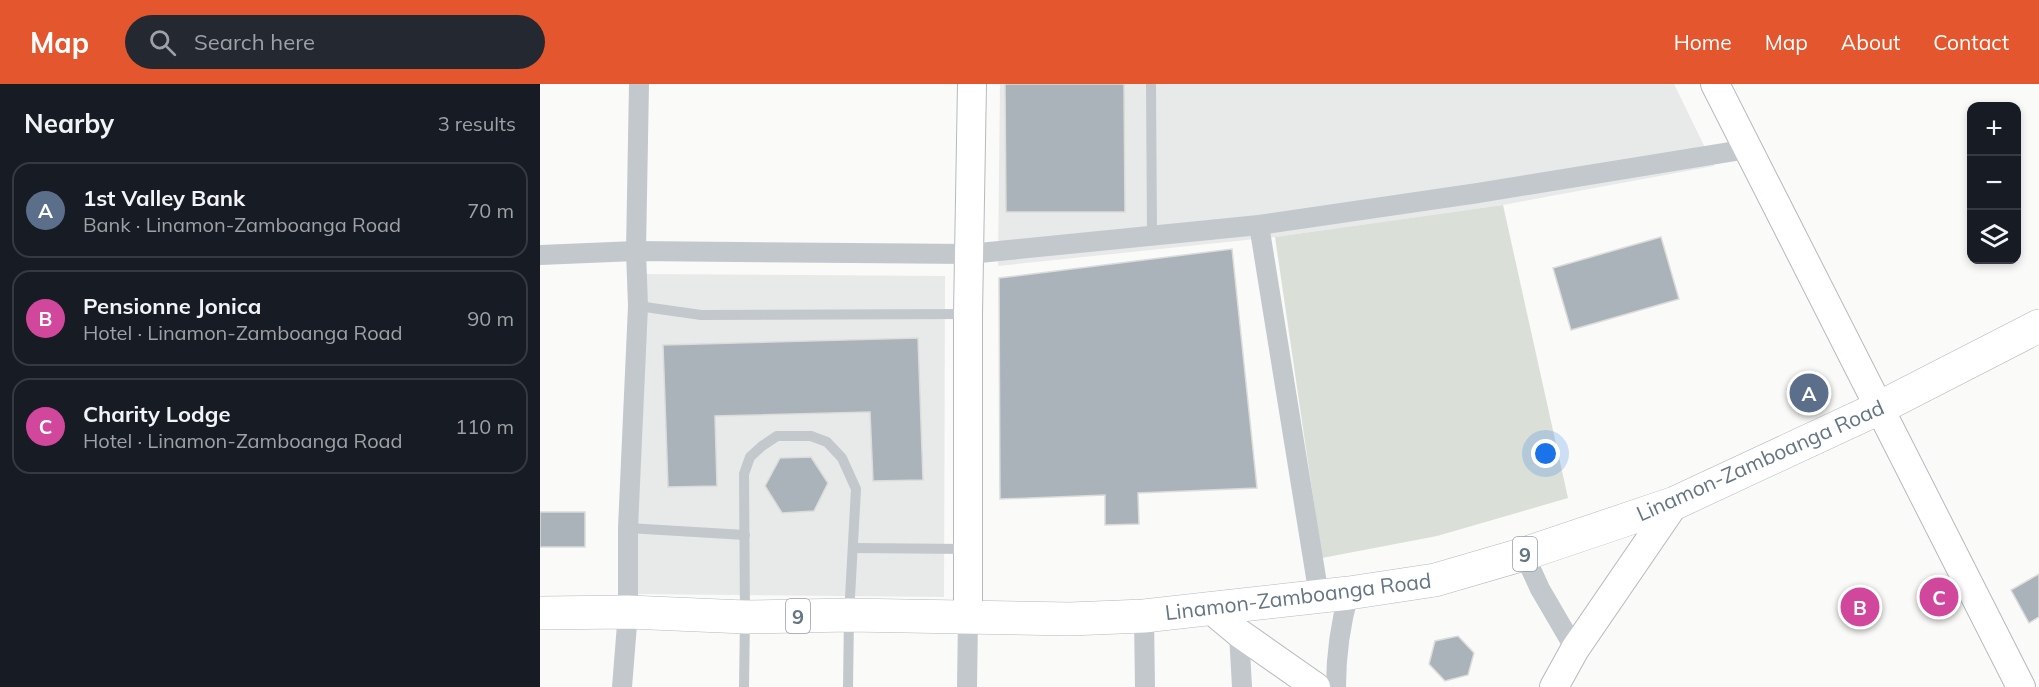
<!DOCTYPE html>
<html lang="en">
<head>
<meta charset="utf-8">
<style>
  body { margin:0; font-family:Mulish,sans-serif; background:#242831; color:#f1f3f6 }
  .controls { position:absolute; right:18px; top:18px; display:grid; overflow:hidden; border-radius:12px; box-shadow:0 3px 9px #0003 }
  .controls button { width:54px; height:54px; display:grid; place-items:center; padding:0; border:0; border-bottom:2px solid #363941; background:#171b24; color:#f1f3f6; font:30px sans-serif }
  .you { position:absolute; left:1006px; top:370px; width:21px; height:21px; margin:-15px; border:4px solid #fff; border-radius:50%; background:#1a73e8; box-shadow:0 0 0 9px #1a73e833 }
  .badge { display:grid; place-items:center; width:39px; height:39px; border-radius:50%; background:#e4572e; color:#fff; font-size:20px; font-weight:700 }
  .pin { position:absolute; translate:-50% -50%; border:3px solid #fff; box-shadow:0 2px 6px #0006 }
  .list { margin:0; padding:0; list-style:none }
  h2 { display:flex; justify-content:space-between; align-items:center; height:78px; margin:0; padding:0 24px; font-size:26px }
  h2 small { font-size:20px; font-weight:400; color:#9ea1a6 }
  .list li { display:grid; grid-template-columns:39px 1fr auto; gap:18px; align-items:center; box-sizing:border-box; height:96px; margin:0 12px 12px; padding:0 12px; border:2px solid #363941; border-radius:18px }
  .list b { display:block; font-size:22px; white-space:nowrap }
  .list p { margin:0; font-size:20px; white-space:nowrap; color:#9ea1a6 }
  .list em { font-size:20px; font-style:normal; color:#9ea1a6 }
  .icon { flex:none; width:33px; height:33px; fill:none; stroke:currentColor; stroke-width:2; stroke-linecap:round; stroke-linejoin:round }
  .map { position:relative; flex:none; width:1499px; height:603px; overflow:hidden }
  header { display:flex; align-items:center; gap:36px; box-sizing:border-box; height:84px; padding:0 30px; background:#e4572e; color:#fff }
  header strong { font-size:28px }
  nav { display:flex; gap:33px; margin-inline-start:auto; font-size:21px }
  .search { width:420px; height:54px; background:#242831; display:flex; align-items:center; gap:15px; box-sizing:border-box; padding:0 21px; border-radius:33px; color:#9ea1a6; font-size:22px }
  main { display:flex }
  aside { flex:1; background:#171b24 }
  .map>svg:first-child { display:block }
  .built { fill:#e8e9e9 }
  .green { fill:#dadfd7 }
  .building { fill:#aab3b9; stroke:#dcdcda; stroke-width:1.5 }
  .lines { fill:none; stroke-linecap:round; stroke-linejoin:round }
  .secondary-casing { stroke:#b3babf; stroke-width:30 }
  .highway-casing { stroke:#b4b9bd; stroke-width:34 }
  .lane { stroke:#c3c8cc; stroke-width:10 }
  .street { stroke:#c3c8cc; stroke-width:20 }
  .secondary { stroke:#fff; stroke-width:28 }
  .highway { stroke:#fff; stroke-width:33 }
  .labels { text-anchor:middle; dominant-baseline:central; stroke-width:6; stroke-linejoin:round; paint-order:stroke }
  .shield { fill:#fff; stroke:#939fa8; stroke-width:1.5 }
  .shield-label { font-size:20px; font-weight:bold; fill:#657683 }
  .street-label { font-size:21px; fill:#657683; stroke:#fff }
</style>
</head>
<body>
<header>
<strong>Map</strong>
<div class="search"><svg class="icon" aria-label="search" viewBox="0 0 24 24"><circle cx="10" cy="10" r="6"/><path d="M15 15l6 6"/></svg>Search here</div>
<nav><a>Home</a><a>Map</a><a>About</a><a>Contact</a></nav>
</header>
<main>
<aside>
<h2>Nearby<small>3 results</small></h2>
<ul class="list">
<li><span class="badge" style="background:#5c6f8a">A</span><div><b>1st Valley Bank</b><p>Bank · Linamon-Zamboanga Road</p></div><em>70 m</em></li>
<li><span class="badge" style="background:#d1479c">B</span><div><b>Pensionne Jonica</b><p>Hotel · Linamon-Zamboanga Road</p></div><em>90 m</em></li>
<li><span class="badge" style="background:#d1479c">C</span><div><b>Charity Lodge</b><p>Hotel · Linamon-Zamboanga Road</p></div><em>110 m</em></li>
</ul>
</aside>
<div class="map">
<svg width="1499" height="603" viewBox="0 0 1499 603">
  <rect width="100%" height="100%" fill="#fafaf8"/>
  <g class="built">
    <path d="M460,0h674l40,82 -211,39 -228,32 -277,29z"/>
    <path d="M98,190l307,2 -1,321 -310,-3z"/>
  </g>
  <path class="green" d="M963,121l65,293 -131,38 -115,22 -47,-321z"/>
  <g class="building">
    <path d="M465,0h119l1,128h-119z"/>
    <path d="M1121,153l18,62 -108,31 -18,-62z"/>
    <path d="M692,165l25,239 -119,5 1,31 -34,1v-30l-105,4 -1,-221z"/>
    <path d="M378,254l5,142 -50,1 -3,-69 -155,4 2,70 -49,1 -5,-142z"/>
    <path d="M1275,291l11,24 -27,14 -12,-24z"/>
    <path d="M271,373l17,26 -14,28 -32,2 -17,-27 15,-28z"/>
    <rect x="0" y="428" width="45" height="35"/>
    <path d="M1499,490v43l-10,6 -18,-33z"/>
    <path d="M918,552l16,17 -6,22 -23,6 -16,-17 6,-23z"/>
  </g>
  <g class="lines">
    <g class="secondary-casing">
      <g id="secondary">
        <path d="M1175,0l306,603"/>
        <path d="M669,524l30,25 77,54"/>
        <path d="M428,534v-304l4,-230"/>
        <path d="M1014,603l21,-38 100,-146"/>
      </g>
    </g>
    <g class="highway-casing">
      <path id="highway" d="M0,529l88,-1 117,5 104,-2 221,4 74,-3 205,-23 86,-13 89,-26 151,-51 204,-95 160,-82"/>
    </g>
    <g class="lane">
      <path d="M611,0l1,152"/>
      <path d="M98,222l63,9 267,-1"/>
      <path d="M88,444l117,7"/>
      <path d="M313,464l114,1"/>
      <path d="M204,603l1,-70 -1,-143 6,-17 12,-11 15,-10h34l16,6 15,16 14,31 -7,126 -1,72"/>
    </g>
    <g class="street">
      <path d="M719,141l60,371"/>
      <path d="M0,171l96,-4 333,3 290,-29 219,-32 270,-44"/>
      <path d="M984,470l16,35 35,60"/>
      <path d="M604,532l1,71"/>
      <path d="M699,549l3,54"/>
      <path d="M82,603l6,-75v-84l10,-222 -2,-55 3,-167"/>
      <path d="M427,603l1,-69"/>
      <path d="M796,603c0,-33 4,-62 13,-94"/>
    </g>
    <use href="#secondary" class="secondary"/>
    <use href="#highway" class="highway"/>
  </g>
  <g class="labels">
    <g class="shield">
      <rect x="973" y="453" width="24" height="34" rx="4.5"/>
      <rect x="246" y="515" width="24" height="34" rx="4.5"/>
    </g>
    <g class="shield-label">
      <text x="985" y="470">9</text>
      <text x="258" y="532">9</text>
    </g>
    <g class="street-label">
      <text transform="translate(1220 376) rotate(-24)">Linamon-Zamboanga Road</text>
      <text transform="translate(758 512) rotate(-7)">Linamon-Zamboanga Road</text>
    </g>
  </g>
</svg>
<div class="controls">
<button>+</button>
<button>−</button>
<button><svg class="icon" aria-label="layers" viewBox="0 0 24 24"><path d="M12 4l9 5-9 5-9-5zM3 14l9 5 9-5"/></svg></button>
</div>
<div class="you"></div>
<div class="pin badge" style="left:1269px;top:309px;background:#5c6f8a">A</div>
<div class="pin badge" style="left:1320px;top:523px;background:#d1479c">B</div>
<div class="pin badge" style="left:1399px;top:513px;background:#d1479c">C</div>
</div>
</main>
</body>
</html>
